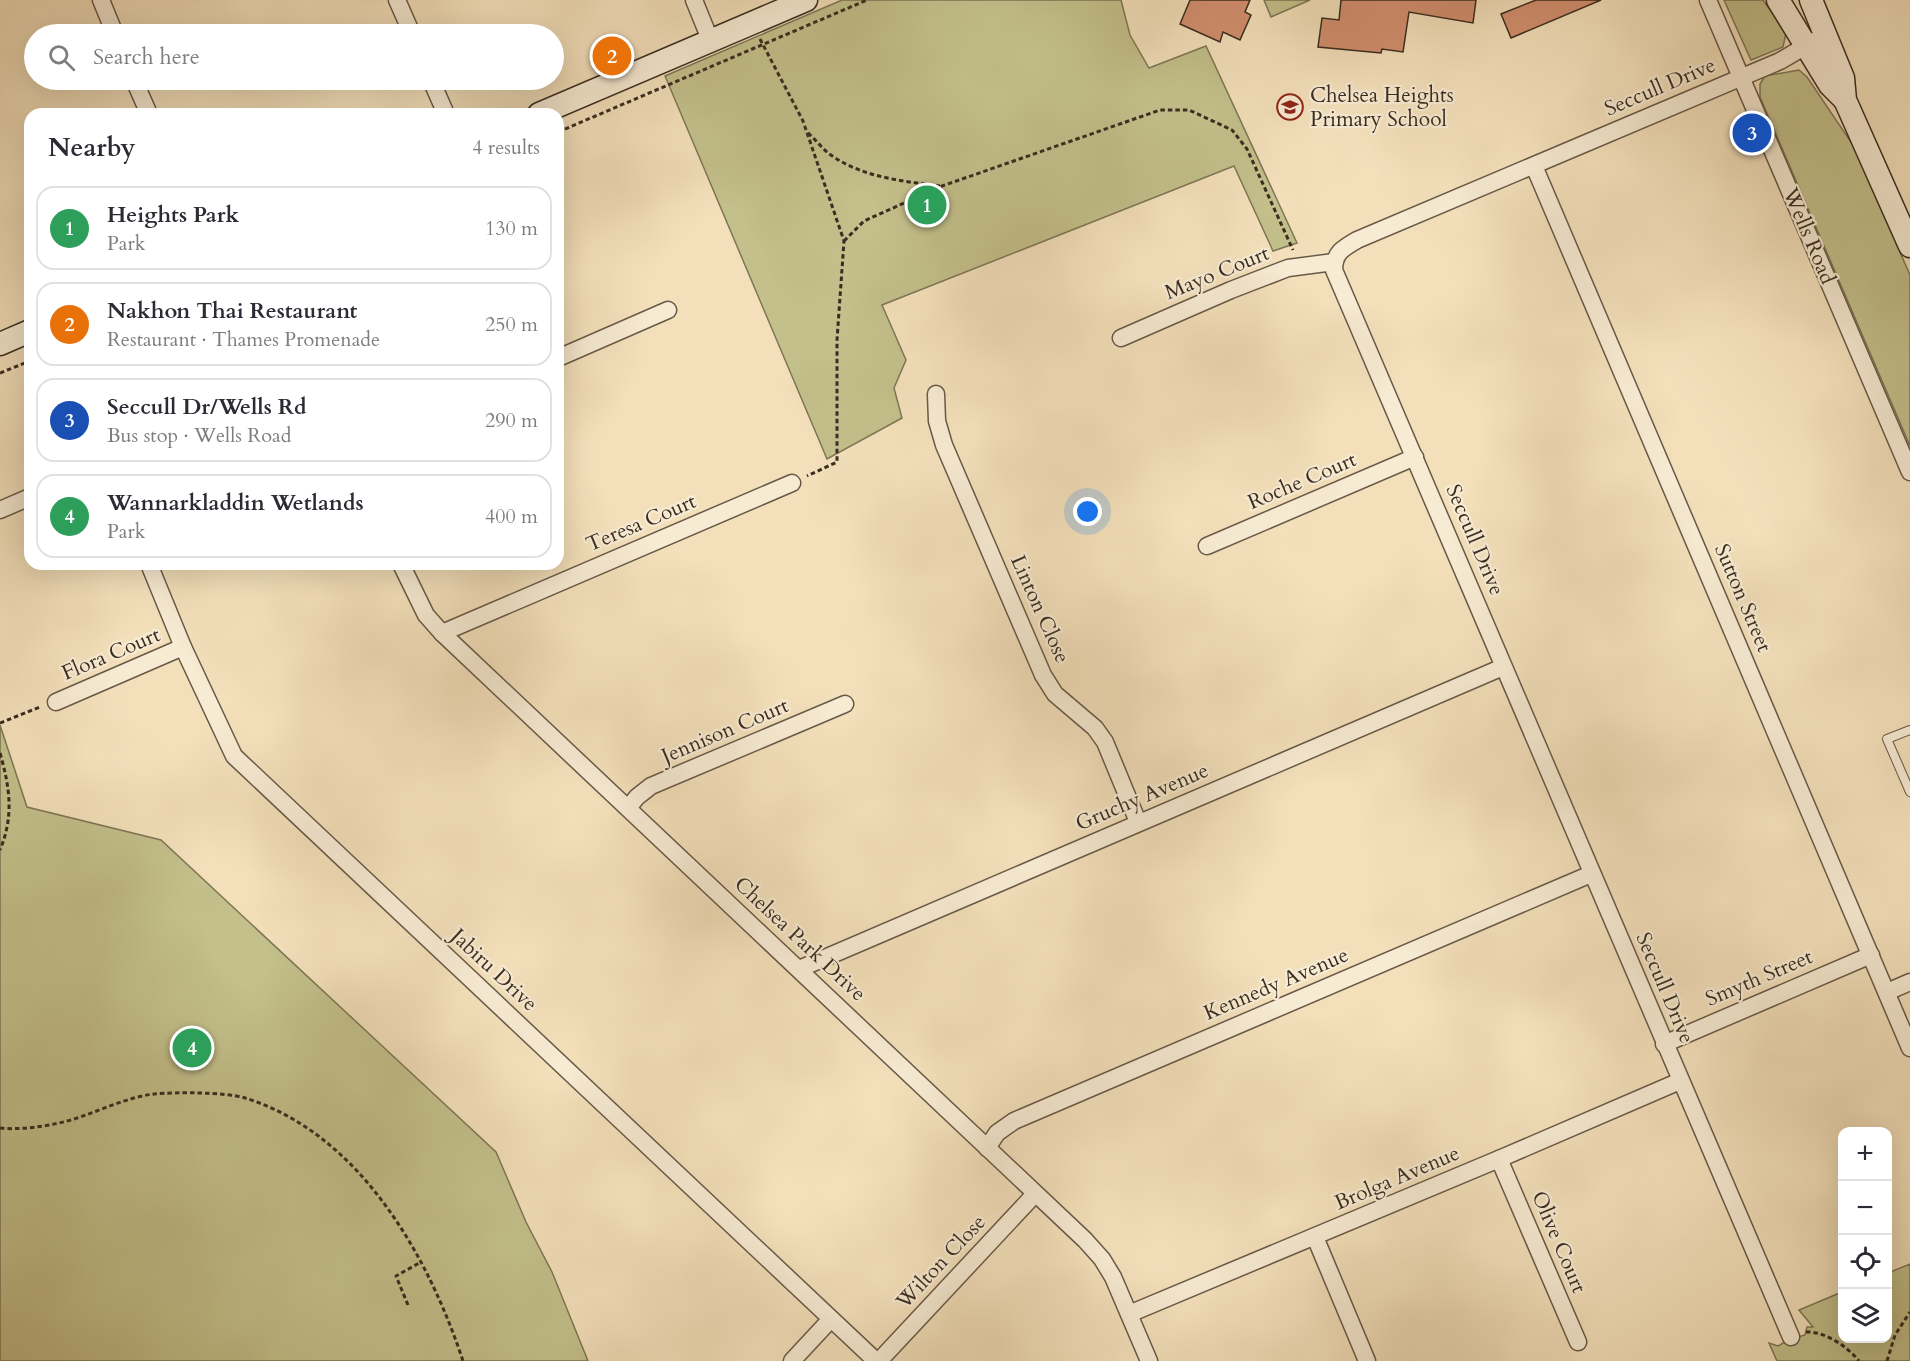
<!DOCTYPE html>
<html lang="en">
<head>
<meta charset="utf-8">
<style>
  body { margin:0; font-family:Cardo,serif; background:#f2f2f3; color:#2b2b33 }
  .controls { position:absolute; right:18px; bottom:18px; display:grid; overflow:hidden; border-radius:12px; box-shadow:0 6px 24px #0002 }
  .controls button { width:54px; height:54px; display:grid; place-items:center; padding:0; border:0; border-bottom:2px solid #e1e1e2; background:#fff; color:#2b2b33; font:30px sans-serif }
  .you { position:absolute; left:1088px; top:512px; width:21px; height:21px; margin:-15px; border:4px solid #fff; border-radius:50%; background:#1a73e8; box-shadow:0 0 0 9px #1a73e833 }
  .badge { display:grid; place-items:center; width:39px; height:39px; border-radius:50%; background:#7c3aed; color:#fff; font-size:20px; font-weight:700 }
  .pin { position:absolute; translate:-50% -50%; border:3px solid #fff; box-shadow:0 2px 6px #0006 }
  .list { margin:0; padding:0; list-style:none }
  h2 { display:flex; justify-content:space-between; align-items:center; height:78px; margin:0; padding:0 24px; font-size:26px }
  h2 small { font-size:20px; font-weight:400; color:#7c7c81 }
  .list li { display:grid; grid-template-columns:39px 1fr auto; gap:18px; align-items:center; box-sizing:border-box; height:84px; margin:0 12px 12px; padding:0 12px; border:2px solid #e1e1e2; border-radius:18px }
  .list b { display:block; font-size:22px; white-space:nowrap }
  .list p { margin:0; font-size:20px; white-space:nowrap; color:#7c7c81 }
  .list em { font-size:20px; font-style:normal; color:#7c7c81 }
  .icon { flex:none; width:33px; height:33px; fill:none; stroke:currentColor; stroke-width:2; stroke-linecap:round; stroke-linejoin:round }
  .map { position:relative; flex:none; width:1910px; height:1361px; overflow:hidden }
  .search { position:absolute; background:#fff; box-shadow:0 6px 24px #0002; left:24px; top:24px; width:540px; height:66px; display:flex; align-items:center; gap:15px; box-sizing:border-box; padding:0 21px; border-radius:33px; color:#7c7c81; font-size:22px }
  .panel { position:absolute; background:#fff; box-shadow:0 6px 24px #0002; left:24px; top:108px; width:540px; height:462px; border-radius:18px }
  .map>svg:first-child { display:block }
  .green { fill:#c3c08b; stroke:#7e7656; stroke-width:1.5 }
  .building { fill:#d18f6f; stroke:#3a2c20; stroke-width:1.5 }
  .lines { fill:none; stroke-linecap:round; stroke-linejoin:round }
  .lane-casing { stroke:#685947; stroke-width:10 }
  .street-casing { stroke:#685947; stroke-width:19 }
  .secondary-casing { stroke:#3a2c20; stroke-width:25 }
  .path { stroke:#3a2c20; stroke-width:3; stroke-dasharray:4.5 3; stroke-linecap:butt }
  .lane { stroke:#f7ebd3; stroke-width:8 }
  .street { stroke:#f7ebd3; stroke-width:16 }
  .secondary { stroke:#f7ebd3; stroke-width:22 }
  .labels { text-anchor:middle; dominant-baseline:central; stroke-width:4.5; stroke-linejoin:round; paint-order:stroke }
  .street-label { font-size:21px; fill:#3a2c20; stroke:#f7ebd3 }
  .poi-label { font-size:21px; fill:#3a2c20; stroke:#f7ebd3; text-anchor:start }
</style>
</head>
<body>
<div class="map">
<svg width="1910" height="1361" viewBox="0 0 1910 1361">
  <rect width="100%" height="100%" fill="#f3e0bb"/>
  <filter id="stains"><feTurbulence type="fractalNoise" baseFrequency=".00333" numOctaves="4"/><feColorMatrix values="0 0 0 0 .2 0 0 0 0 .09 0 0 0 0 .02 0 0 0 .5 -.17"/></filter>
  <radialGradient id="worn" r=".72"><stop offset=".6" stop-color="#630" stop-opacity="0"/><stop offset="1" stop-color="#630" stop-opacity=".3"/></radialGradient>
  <g class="green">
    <path d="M842,0h279l9,35 19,33 57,-22 91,197 -24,8 -39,-85 -352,139 24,55 -12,28 8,30 -75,41 -162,-383z"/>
    <path d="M1264,0h46l-39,17z"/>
    <path d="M1724,0h39l23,33 -3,14 -32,13z"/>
    <path d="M1799,70l8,7 46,68 57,130v171l-150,-349v-13l5,-8z"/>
    <path d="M0,725l27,82 134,33 335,312 30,70 26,50 36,89h-588z"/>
    <path d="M1910,1264v97h-133l-8,-18 9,3 10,-6 17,-5 2,-8h6l-14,-17 43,-18v46h46v-65z"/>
  </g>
  <g class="building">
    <path d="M1190,0h60l-5,12 6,3 -11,25 -17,-8 -3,10 -40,-18z"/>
    <path d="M1341,0h135l-3,23 -64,-11 -6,40 -21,-3 -1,4 -63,-6 4,-29 17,2z"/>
    <path d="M1536,0h65l-90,38 -10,-24z"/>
  </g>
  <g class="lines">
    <g class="lane-casing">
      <path id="lane" d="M1910,730l-23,9 23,53"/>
    </g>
    <g class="street-casing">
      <g id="street">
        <path d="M101,0l14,34"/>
        <path d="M397,0l15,34"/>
        <path d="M694,0l17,42"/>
        <path d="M1708,0l202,472"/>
        <path d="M134,80l15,34"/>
        <path d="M431,80l15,34"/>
        <path d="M1534,166l376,882"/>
        <path d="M1121,338l110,-48 57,-22 46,-6"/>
        <path d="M558,358l110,-48"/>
        <path d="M936,394l1,27 7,24 99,230 12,19 40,34 10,14 33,80"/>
        <path d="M0,510l30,-13"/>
        <path d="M1207,546l208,-89"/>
        <path d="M149,564l34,83 51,109 642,605"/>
        <path d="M401,564l25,51 16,18 643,607 17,19 11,18 36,84"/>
        <path d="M442,633l350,-150"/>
        <path d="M56,702l127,-55"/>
        <path d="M628,808l9,-11 14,-11 194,-82"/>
        <path d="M799,969l704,-302"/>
        <path d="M1887,992l23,-10"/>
        <path d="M1664,1044l207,-89"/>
        <path d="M987,1148l10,-15 17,-12 577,-247"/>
        <path d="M1499,1159l79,183"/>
        <path d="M1315,1237l52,124"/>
        <path d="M1129,1314l370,-155 181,-78"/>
        <path d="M1791,1337l-457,-1067c0,-17 9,-22 23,-30l423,-179 34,-20"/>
        <path d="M792,1361l39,-42"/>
        <path d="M879,1361l156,-167"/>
      </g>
    </g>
    <g class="secondary-casing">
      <g id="secondary">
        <path d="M1778,0l52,85 14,14"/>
        <path d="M1811,0l32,78 2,22 65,146"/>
        <path d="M539,114l267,-114"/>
        <path d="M0,344l30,-13"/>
      </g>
    </g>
    <g class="path">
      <path d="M760,39l43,82 41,120 -7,99v122l-30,14"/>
      <path d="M558,132l309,-132"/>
      <path d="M808,133c7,6 13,14 20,20 32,24 73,28 112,33"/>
      <path d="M844,241l20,-20 78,-35 218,-76h29l43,20 15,19 46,101"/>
      <path d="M0,373l30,-12"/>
      <path d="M0,723l40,-16"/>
      <path d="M0,753c10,35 14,63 0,97"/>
      <path d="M0,1128c19,2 40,-1 59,-5 32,-7 62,-25 95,-29 22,-2 71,-2 91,4 114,35 183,157 218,263"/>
      <path d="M408,1305l-12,-29 25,-14"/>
      <path d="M1806,1332c19,-1 42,15 53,29"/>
      <path d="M1887,1361l8,-26 15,-23"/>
    </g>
    <use href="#lane" class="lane"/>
    <use href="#street" class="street"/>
    <use href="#secondary" class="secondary"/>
  </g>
  <defs>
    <g id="school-ring" transform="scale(1.35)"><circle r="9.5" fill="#f7ebd3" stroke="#8f2418" stroke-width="1.5"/><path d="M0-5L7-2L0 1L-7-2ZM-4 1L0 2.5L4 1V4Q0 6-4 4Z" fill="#8f2418"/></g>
  </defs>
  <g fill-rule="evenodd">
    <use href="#school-ring" x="1290" y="107"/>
  </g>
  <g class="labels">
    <g class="street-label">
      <text transform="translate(1660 87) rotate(-23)">Seccull Drive</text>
      <text transform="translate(1809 236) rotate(67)">Wells Road</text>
      <text transform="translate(1217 273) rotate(-22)">Mayo Court</text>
      <text transform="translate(1302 481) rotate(-23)">Roche Court</text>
      <text transform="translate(641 523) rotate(-23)">Teresa Court</text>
      <text transform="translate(1475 540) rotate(67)">Seccull Drive</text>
      <text transform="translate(1743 598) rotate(67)">Sutton Street</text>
      <text transform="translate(1040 609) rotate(66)">Linton Close</text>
      <text transform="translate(111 654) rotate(-23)">Flora Court</text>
      <text transform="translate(725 731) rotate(-23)">Jennison Court</text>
      <text transform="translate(1142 797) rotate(-23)">Gruchy Avenue</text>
      <text transform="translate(800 939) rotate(43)">Chelsea Park Drive</text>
      <text transform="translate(494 970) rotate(43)">Jabiru Drive</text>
      <text transform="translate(1759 978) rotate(-23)">Smyth Street</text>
      <text transform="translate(1276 984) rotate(-23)">Kennedy Avenue</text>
      <text transform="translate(1665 988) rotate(67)">Seccull Drive</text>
      <text transform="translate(1397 1178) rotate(-23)">Brolga Avenue</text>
      <text transform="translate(1559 1242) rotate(67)">Olive Court</text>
      <text transform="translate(941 1262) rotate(-47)">Wilton Close</text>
    </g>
    <g class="poi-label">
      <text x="1310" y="95">Chelsea Heights<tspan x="1310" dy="24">Primary School</tspan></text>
    </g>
  </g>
  <rect width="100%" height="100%" filter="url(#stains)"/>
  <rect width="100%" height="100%" fill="url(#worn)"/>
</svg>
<div class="controls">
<button>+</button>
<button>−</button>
<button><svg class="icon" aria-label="locate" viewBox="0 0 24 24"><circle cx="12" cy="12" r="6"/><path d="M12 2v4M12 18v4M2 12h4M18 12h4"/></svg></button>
<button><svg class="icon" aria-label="layers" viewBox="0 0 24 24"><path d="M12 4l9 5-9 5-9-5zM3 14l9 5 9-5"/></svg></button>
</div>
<div class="you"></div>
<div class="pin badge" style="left:927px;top:205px;background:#2e9e5b">1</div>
<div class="pin badge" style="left:612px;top:56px;background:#e8710a">2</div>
<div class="pin badge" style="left:1752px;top:133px;background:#1a4fb4">3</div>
<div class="pin badge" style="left:192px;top:1048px;background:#2e9e5b">4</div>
<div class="search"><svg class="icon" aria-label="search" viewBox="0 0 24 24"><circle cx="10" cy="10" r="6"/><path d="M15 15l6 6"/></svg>Search here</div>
<section class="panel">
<h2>Nearby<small>4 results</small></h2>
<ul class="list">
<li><span class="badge" style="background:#2e9e5b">1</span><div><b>Heights Park</b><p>Park</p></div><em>130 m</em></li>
<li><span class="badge" style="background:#e8710a">2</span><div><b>Nakhon Thai Restaurant</b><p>Restaurant · Thames Promenade</p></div><em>250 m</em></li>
<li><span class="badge" style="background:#1a4fb4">3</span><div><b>Seccull Dr/Wells Rd</b><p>Bus stop · Wells Road</p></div><em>290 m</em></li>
<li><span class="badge" style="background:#2e9e5b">4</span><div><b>Wannarkladdin Wetlands</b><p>Park</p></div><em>400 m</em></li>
</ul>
</section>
</div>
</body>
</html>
